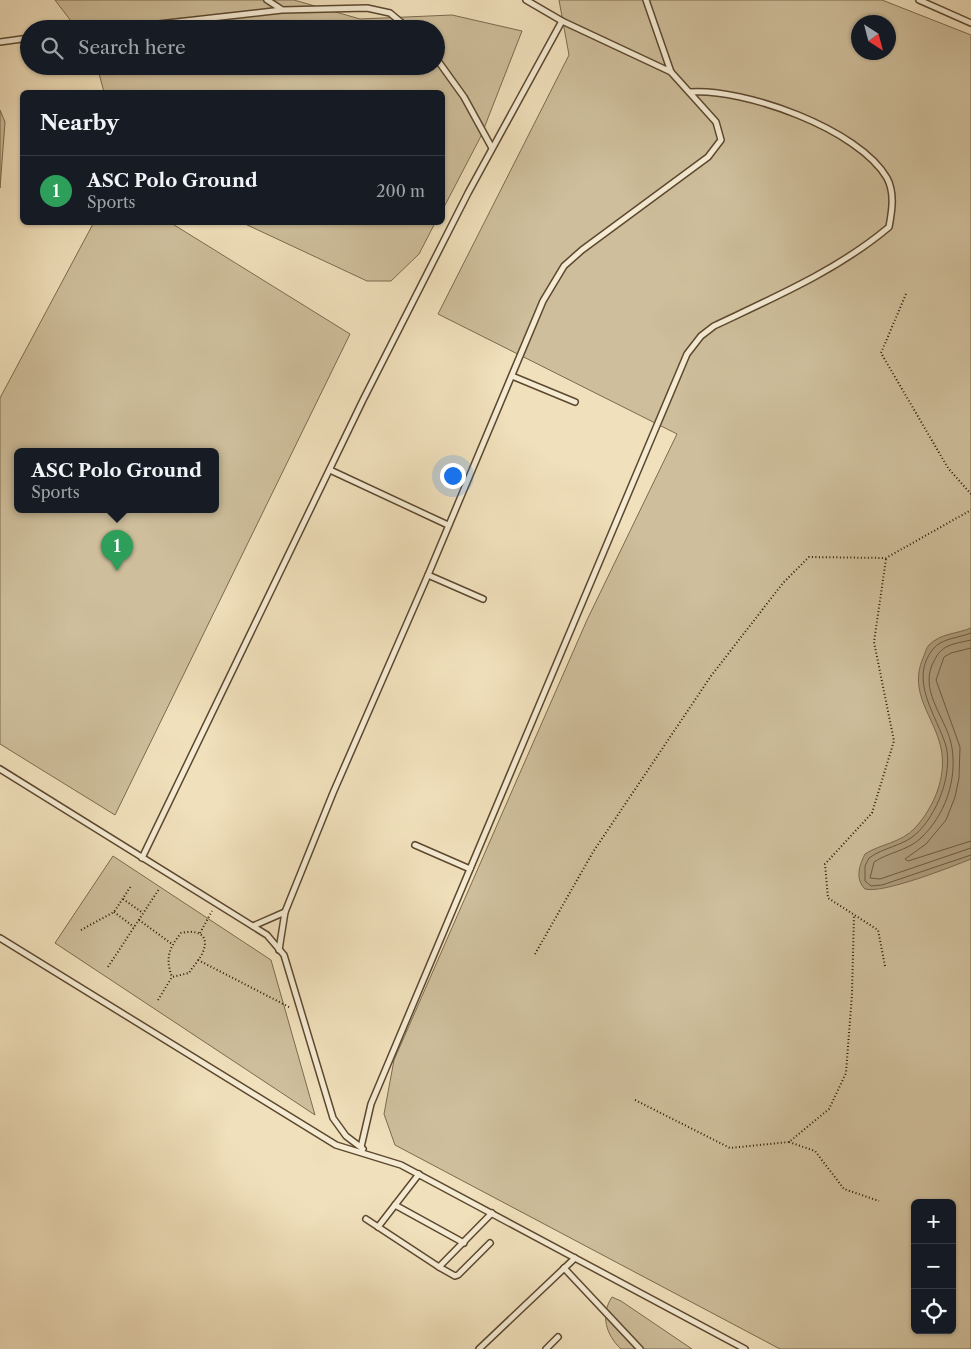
<!DOCTYPE html>
<html lang="en">
<head>
<meta charset="utf-8">
<style>
  body { margin:0; font-family:"Libre Caslon Text",serif; background:#242831; color:#f1f3f6 }
  .controls { position:absolute; right:15px; bottom:15px; display:grid; overflow:hidden; border-radius:8px; box-shadow:0 1px 4px #0004 }
  .controls button { width:45px; height:45px; display:grid; place-items:center; padding:0; border:0; border-bottom:1px solid #363941; background:#171b24; color:#f1f3f6; font:25px sans-serif }
  .compass { position:absolute; left:851px; top:15px; width:45px; height:45px; border-radius:50%; background:#171b24; box-shadow:0 1px 4px #0004; rotate:144deg }
  .you { position:absolute; left:452px; top:475px; width:18px; height:18px; margin:-12px; border:4px solid #fff; border-radius:50%; background:#1a73e8; box-shadow:0 0 0 8px #1a73e833 }
  .badge { display:grid; place-items:center; width:32px; height:32px; border-radius:50%; background:#8c9099; color:#fff; font-size:16px; font-weight:700 }
  .pin { position:absolute; translate:-50% -41px; filter:drop-shadow(0 1px 2px #0008) }
  .pin::after { content:''; position:absolute; top:26px; width:18px; height:15px; background:inherit; clip-path:polygon(0 0,100% 0,50% 100%) }
  .popup { position:absolute; left:14px; top:448px; width:205px; height:65px; box-sizing:border-box; display:grid; place-content:center; border-radius:8px; background:#171b24; filter:drop-shadow(0 1px 4px #0005); font-size:16px; white-space:nowrap; color:#9ea1a6 }
  .popup b { font-size:19px; color:#f1f3f6 }
  .popup::after { content:''; position:absolute; left:50%; top:100%; margin-left:-10px; border:10px solid transparent; border-top-color:#171b24 }
  .list { margin:0; padding:0; list-style:none }
  h2 { display:flex; justify-content:space-between; align-items:center; height:65px; margin:0; padding:0 20px; font-size:21px }
  h2 small { font-size:16px; font-weight:400; color:#9ea1a6 }
  .list li { display:grid; grid-template-columns:32px 1fr auto; gap:15px; align-items:center; box-sizing:border-box; height:70px; padding:0 20px; border-top:1px solid #363941 }
  .list b { display:block; font-size:19px; white-space:nowrap }
  .list p { margin:0; font-size:16px; white-space:nowrap; color:#9ea1a6 }
  .list em { font-size:16px; font-style:normal; color:#9ea1a6 }
  .icon { flex:none; width:28px; height:28px; fill:none; stroke:currentColor; stroke-width:2; stroke-linecap:round; stroke-linejoin:round }
  .map { position:relative; flex:none; width:971px; height:1349px; overflow:hidden }
  .search { position:absolute; background:#171b24; box-shadow:0 1px 4px #0004; left:20px; top:20px; width:425px; height:55px; display:flex; align-items:center; gap:12px; box-sizing:border-box; padding:0 18px; border-radius:28px; color:#9ea1a6; font-size:19px }
  .panel { position:absolute; background:#171b24; box-shadow:0 1px 4px #0004; left:20px; top:90px; width:425px; height:135px; border-radius:8px }
  .map>svg:first-child { display:block }
  .green { fill:#cebe9b; stroke:#7c6a4e; fill-rule:evenodd }
  .water { fill:#ad9b7b; stroke:#79664a }
  .lines { fill:none; stroke-linecap:round; stroke-linejoin:round }
  .shore { stroke:#6c583e; stroke-width:1 }
  .service-casing { stroke:#5c482f; stroke-width:8 }
  .path { stroke:#2a1600; stroke-width:2; stroke-dasharray:1 2.5; stroke-linecap:butt }
  .service { stroke:#f5ebd3; stroke-width:5 }
</style>
</head>
<body>
<div class="map">
<svg width="971" height="1349" viewBox="0 0 971 1349">
  <rect width="100%" height="100%" fill="#f0e0bb"/>
  <filter id="stains"><feTurbulence type="fractalNoise" baseFrequency=".004" numOctaves="4"/><feColorMatrix values="0 0 0 0 .2 0 0 0 0 .09 0 0 0 0 .02 0 0 0 .5 -.17"/></filter>
  <radialGradient id="worn" r=".72"><stop offset=".6" stop-color="#630" stop-opacity="0"/><stop offset="1" stop-color="#630" stop-opacity=".3"/></radialGradient>
  <g class="green">
    <path d="M55,0h239l66,19 92,-4 70,16 -41,105 -38,73 -1,-117h-338l-7,-26h339v-37h-359z"/>
    <path d="M559,0h323l89,35v1314h-191l-385,-204 -11,-31 10,-54 193,-440 90,-186 -239,-120 131,-259zM858,22h30v30h-30zM915,1203h37v127h-37z"/>
    <path d="M0,110l5,12 -5,66z"/>
    <path d="M94,222l77,1 179,111 -235,481 -115,-71v-346zM18,452h198v58h-198z"/>
    <path d="M243,223h192l-16,31 -28,27h-24z"/>
    <path d="M113,856l158,104 44,155 -260,-172z"/>
    <path d="M612,1297l9,4 71,48h-71c-15,-14 -21,-34 -9,-52z"/>
  </g>
  <path class="water" d="M971,628v231c-20,8 -88,35 -106,30 -10,-10 -6,-23 0,-35 15,-10 36,-11 50,-26 19,-21 32,-51 26,-80 -7,-32 -33,-55 -18,-90 2,-4 3,-10 6,-13 12,-12 28,-11 42,-17z"/>
  <g class="lines">
    <g class="shore">
      <path d="M971,633c-12,5 -29,5 -38,16 -25,31 4,67 13,97 7,28 -9,69 -30,88 -13,12 -32,13 -47,24l-4,8v15l6,5 11,-1 89,-30"/>
      <path d="M971,640c-8,2 -18,3 -25,7 -8,5 -10,10 -14,18 -12,29 16,55 20,83 5,33 -7,67 -31,90 -14,13 -32,14 -47,24l-4,16 10,1 91,-31"/>
      <path d="M971,648l-20,5 -7,4 -8,23 24,67 -1,31 -4,19 -9,23 -20,24 -21,15 3,2 63,-20"/>
    </g>
    <g class="service-casing">
      <g id="service">
        <path d="M267,0l14,9"/>
        <path d="M526,0l36,21 109,51 -25,-72"/>
        <path d="M919,0l52,23"/>
        <path d="M114,29l168,-19 85,-2 23,5 19,16"/>
        <path d="M0,42l29,-4"/>
        <path d="M436,58l28,39 28,51"/>
        <path d="M512,376l63,26"/>
        <path d="M330,470l118,55"/>
        <path d="M428,575l55,24"/>
        <path d="M0,769l267,166 17,20 49,163 13,18 17,13"/>
        <path d="M415,845l55,24"/>
        <path d="M142,858l221,-458 105,-207 94,-172"/>
        <path d="M285,912l48,-119 95,-218 115,-274 21,-35 18,-16 126,-93 13,-17 -5,-18 -45,-50"/>
        <path d="M253,926l32,-14 -6,38"/>
        <path d="M0,938l336,207 65,20 344,184"/>
        <path d="M361,1147l10,-43 316,-750 14,-18 13,-10c61,-29 124,-56 175,-99 3,-16 6,-34 -2,-49 -28,-49 -143,-90 -197,-86"/>
        <path d="M395,1205l69,38"/>
        <path d="M366,1219l73,48 53,-54"/>
        <path d="M378,1227l41,-53"/>
        <path d="M439,1267l16,9 3,-1 32,-32"/>
        <path d="M564,1268l76,81"/>
        <path d="M479,1349l96,-91"/>
        <path d="M546,1349l12,-12"/>
      </g>
    </g>
    <g class="path">
      <path d="M906,294l-25,59 67,115 23,26"/>
      <path d="M123,899l20,14"/>
      <path d="M114,912l20,15"/>
      <path d="M139,920l33,24"/>
      <path d="M81,930l33,-18 17,-26"/>
      <path d="M200,933l12,-22"/>
      <path d="M535,954l58,-102 118,-176 72,-93 26,-26 77,1 85,-48"/>
      <path d="M198,960l93,48"/>
      <path d="M885,966l-7,-36 -50,-32 -3,-34 47,-51 22,-72 -20,-99 12,-83"/>
      <path d="M108,967l51,-78"/>
      <path d="M158,1000l14,-23 17,-4c4,-7 13,-16 15,-24 5,-17 -11,-19 -23,-16 -12,15 -16,25 -9,44"/>
      <path d="M635,1100l95,48 59,-6 40,-33 17,-36 6,-79 2,-79"/>
      <path d="M789,1142l26,9 29,38 35,12"/>
    </g>
    <use href="#service" class="service"/>
  </g>
  <rect width="100%" height="100%" filter="url(#stains)"/>
  <rect width="100%" height="100%" fill="url(#worn)"/>
</svg>
<div class="controls">
<button>+</button>
<button>−</button>
<button><svg class="icon" aria-label="locate" viewBox="0 0 24 24"><circle cx="12" cy="12" r="6"/><path d="M12 2v4M12 18v4M2 12h4M18 12h4"/></svg></button>
</div>
<svg class="compass" viewBox="-18 -18 36 36"><path d="M0-13l5 13h-10z" fill="#e53935"/><path d="M0 13l5-13h-10z" fill="#9ea1a6"/></svg>
<div class="you"></div>
<div class="pin badge" style="left:117px;top:571px;background:#2e9e5b">1</div>
<div class="popup"><b>ASC Polo Ground</b>Sports</div>
<div class="search"><svg class="icon" aria-label="search" viewBox="0 0 24 24"><circle cx="10" cy="10" r="6"/><path d="M15 15l6 6"/></svg>Search here</div>
<section class="panel">
<h2>Nearby<small></small></h2>
<ul class="list">
<li><span class="badge" style="background:#2e9e5b">1</span><div><b>ASC Polo Ground</b><p>Sports</p></div><em>200 m</em></li>
</ul>
</section>
</div>
</body>
</html>
